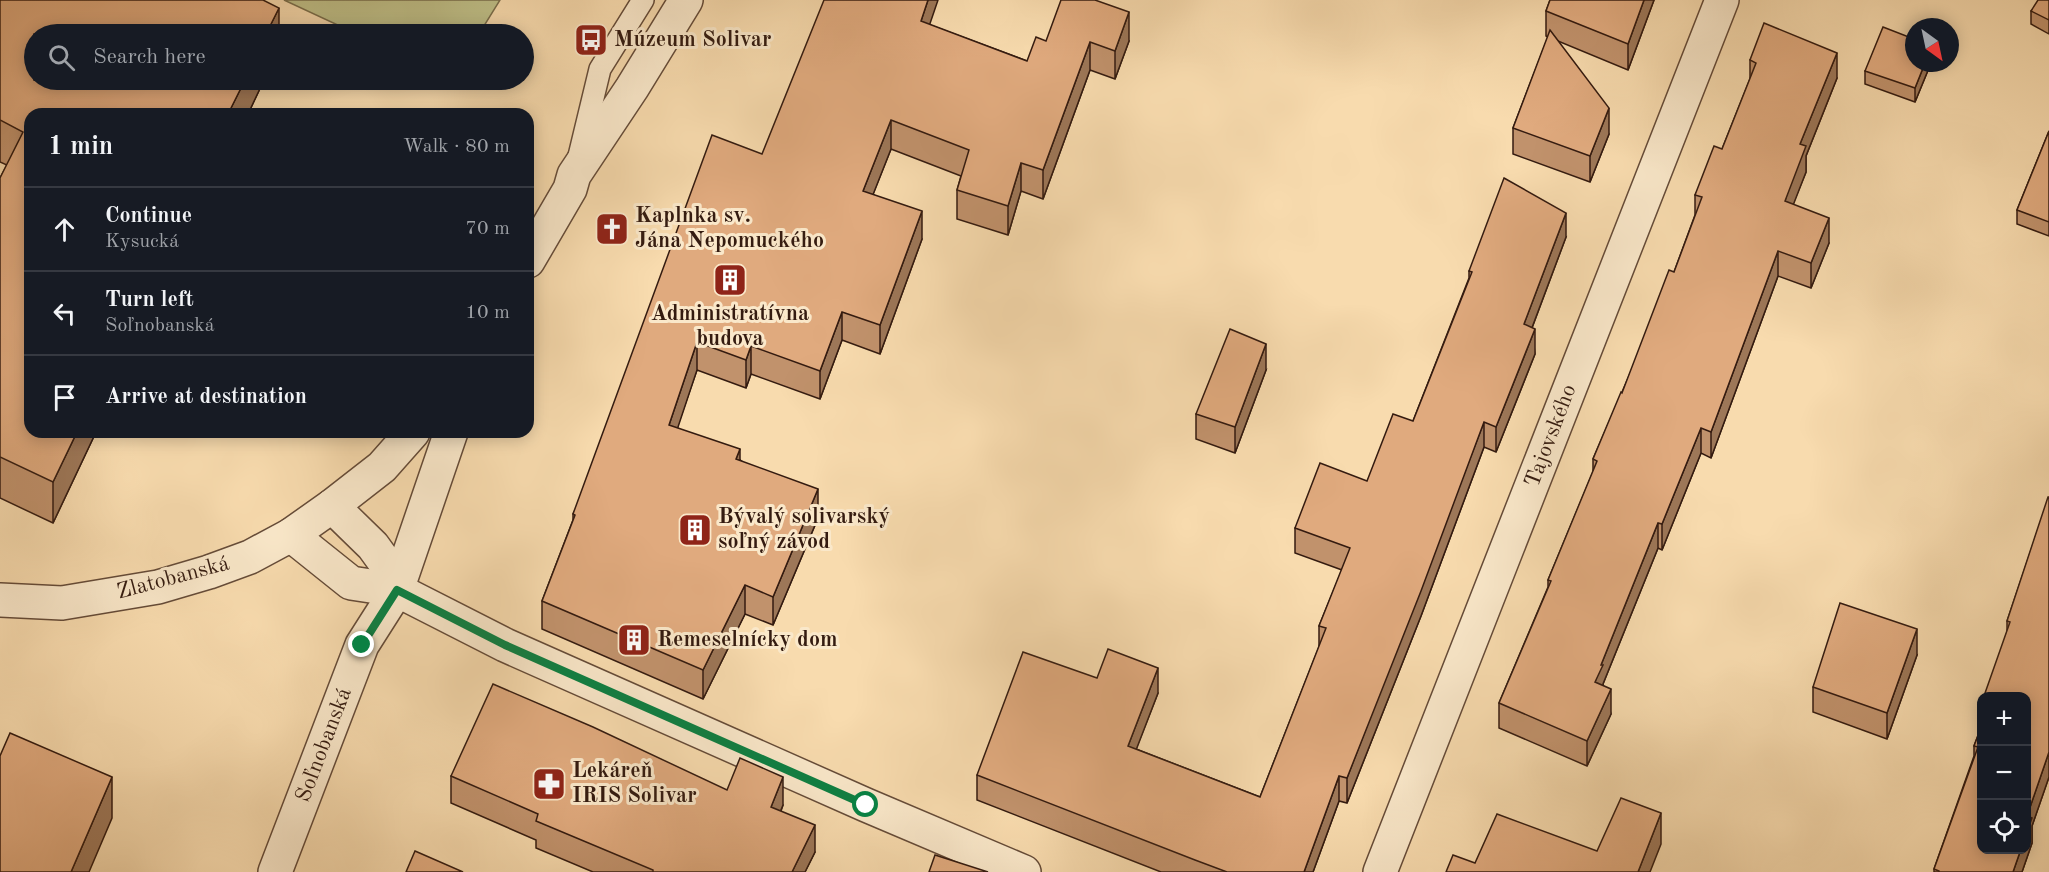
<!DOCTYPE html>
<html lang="en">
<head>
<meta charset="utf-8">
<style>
  body { margin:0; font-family:"Old Standard TT",serif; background:#242831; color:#f1f3f6 }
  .controls { position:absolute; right:18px; bottom:18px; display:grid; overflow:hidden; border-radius:12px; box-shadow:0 3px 15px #0003 }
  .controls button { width:54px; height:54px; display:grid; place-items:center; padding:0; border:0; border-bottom:2px solid #363941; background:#171b24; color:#f1f3f6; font:30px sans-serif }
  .compass { position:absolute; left:1905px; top:18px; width:54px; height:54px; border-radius:50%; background:#171b24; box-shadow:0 3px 15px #0003; rotate:147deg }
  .stop { position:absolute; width:18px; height:18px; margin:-14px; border:4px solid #0b8043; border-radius:50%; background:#fff }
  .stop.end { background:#0b8043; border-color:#fff; box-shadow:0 2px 6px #0008 }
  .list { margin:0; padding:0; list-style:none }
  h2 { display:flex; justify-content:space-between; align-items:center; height:78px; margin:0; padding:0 24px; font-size:26px }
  h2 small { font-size:20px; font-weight:400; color:#9ea1a6 }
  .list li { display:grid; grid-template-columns:39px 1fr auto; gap:18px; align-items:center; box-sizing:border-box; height:84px; padding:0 24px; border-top:2px solid #363941 }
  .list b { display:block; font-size:22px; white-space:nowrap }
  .list p { margin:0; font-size:20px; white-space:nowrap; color:#9ea1a6 }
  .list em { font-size:20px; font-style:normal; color:#9ea1a6 }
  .icon { flex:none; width:33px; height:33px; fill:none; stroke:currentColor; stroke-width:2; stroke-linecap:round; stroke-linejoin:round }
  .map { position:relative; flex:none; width:2049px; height:872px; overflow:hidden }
  .search { position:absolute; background:#171b24; box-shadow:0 3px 15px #0003; left:24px; top:24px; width:510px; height:66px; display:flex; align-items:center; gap:15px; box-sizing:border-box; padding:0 21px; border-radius:33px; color:#9ea1a6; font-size:22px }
  .panel { position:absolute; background:#171b24; box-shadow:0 3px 15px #0003; left:24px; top:108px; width:510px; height:330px; border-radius:18px }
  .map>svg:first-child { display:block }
  .green { fill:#bfc089; stroke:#7a6e4c; stroke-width:1.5 }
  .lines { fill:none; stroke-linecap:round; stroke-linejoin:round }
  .service-casing { stroke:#654b38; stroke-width:24 }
  .minor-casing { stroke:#654b38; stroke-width:36 }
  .tertiary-casing { stroke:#654b38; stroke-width:36 }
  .service { stroke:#fae8ca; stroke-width:21 }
  .minor { stroke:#fae8ca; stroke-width:33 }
  .tertiary { stroke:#fae8ca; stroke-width:33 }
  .wall { fill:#c1926c; stroke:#341b10; stroke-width:1.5 }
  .shaded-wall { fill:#9d7758; stroke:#341b10; stroke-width:1.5 }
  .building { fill:#e0aa7e; stroke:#341b10; stroke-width:1.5 }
  .route { stroke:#0b8043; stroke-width:8 }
  .labels { text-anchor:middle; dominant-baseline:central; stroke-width:6; stroke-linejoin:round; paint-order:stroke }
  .poi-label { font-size:22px; font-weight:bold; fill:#341b10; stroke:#fae8ca; text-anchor:start }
  .street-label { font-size:22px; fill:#341b10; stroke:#fae8ca }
</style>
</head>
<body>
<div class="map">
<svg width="2049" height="872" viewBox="0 0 2049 872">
  <rect width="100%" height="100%" fill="#f8dbae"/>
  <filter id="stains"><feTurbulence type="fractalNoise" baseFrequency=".00333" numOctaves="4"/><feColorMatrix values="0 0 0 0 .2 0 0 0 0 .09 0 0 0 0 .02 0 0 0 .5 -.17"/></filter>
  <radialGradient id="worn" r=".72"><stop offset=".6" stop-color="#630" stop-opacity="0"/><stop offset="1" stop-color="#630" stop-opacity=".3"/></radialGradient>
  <path class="green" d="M284,0h216l-21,34h-122z"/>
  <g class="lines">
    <g class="service-casing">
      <path id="service" d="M579,156l21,-87 43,-69"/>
    </g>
    <g class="minor-casing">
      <path id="minor" d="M1380,872l342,-872"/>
    </g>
    <g class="tertiary-casing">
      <g id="tertiary">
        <path d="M528,261l42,-72 4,-14 58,-87 54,-88"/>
        <path d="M332,506l41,40 13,18 11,26"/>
        <path d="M291,535l60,48 46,7 108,55 361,160 158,67"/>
        <path d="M0,600l62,3 96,-16 51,-15 41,-15 41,-22 41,-29 50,-39 31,-35"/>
        <path d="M275,872l87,-227 35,-55 54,-158"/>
      </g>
    </g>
    <use href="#service" class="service"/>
    <use href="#minor" class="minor"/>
    <use href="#tertiary" class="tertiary"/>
  </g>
  <g class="wall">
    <path d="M0,0l279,34 -245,46h230l-16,34 -218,318h66l-43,91 -53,-25v-320l7,-13 -7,-3z"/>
    <path d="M1550,0h104l-26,70 -70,-29 51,93 -19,48 -77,-28v-26l35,-91 -2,-1v-25z"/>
    <path d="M2049,0v34l-18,-10v-13z"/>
    <path d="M930,25l97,36 19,-20h83l-14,38 -25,-9 -47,129 -22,-8 -13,44 -51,-16v-29l4,-14 -70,-27 -18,45 49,45 -42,115 -38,-14 -22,59 -69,-25 -5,14 -49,-18 -20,58 63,32 78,58 -45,107 -28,-11 -42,85 -161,-70v-28l31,-81v-6l189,-360z"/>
    <path d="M1750,60l87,18 -31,78v16l-13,32 36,39 -18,45 -33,-12 -67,182 -10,-5 -39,97 -4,-2 -55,136 8,30 -24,52 -88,-38v-25l49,-116v-7l45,-108v-13l81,-187 21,-57v-20l27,-46 28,-70z"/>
    <path d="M1914,63h17l-16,39 -50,-18v-13z"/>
    <path d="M2049,131v105l-32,-12v-14z"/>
    <path d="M1566,237l-34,91 3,26 -39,98 -12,-5 -63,169 -74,187 -8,-2 -26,71h-152l-184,-72v-25l120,-97 61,15 -22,56 124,48 59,-150v-21l23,-56 -47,-17v-25l72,-47 46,-60 56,-143v-7z"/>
    <path d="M1266,370l-31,83 -39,-14v-25z"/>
    <path d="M2049,497v280l-17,49v17l-10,29h-88v-3l40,-113v-10l8,-21v124l25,-218v-10z"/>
    <path d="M1917,655l-30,84 -74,-27v-25z"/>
    <path d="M451,776l276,14 56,15 -2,6 34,41 -10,20h-212l-57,-24v-8l-85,-37z"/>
  </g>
  <g class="shaded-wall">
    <path d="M928,0h10l-17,50v-29z"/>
    <path d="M1644,0h10l-26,70v-26z"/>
    <path d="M279,8v26h-13z"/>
    <path d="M1129,12v29l-14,38v-28z"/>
    <path d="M1090,42v28l-47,129v-29z"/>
    <path d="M1837,53v25l-31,78v16l-21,54v-25l15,-57z"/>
    <path d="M1925,63h6l-16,39v-14z"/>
    <path d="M245,80h19l-16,34h-20z"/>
    <path d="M1609,108v26l-19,48v-26z"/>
    <path d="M891,120v29l-28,71v-29z"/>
    <path d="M1021,163v28l-13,44v-29z"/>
    <path d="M922,211v28l-42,115v-29z"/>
    <path d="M1566,213v24l-42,112v-25z"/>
    <path d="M1829,218v25l-18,45v-25z"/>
    <path d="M1778,251v25l-67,182v-26z"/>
    <path d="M842,312v28l-22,59v-28z"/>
    <path d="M1535,329v25l-39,98v-25z"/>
    <path d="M697,342v28l-28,84v-29z"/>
    <path d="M1266,344v26l-31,83v-26z"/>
    <path d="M751,346v28l-5,14v-28z"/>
    <path d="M1484,422v25l-63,169 -74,187v-25z"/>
    <path d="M1701,428v25l-39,97v-26z"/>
    <path d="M77,432h19l-43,91v-41z"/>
    <path d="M740,449v28l-4,-18z"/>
    <path d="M818,489v29l-45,107v-28z"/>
    <path d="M1658,523v25l-55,136v7l-8,-9 6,-17z"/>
    <path d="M745,585v29l-42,85v-29z"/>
    <path d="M1917,629v26l-30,84v-26z"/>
    <path d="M1158,668v25l-30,78v-25z"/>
    <path d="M1611,689v25l-24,52v-25z"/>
    <path d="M2049,752v25l-17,49v17l-10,29h-9l8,-23h5l1,-33z"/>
    <path d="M1339,776v25l-26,71h-9z"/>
    <path d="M112,777v41l-23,54h-18z"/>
    <path d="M783,777v28l-12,29v-27z"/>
    <path d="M1661,813v31l-11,28h-12z"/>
    <path d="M815,825v27l-10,20h-13z"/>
  </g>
  <g class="building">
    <path d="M0,0h263l16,8 -13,26h-232v46h211l-17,34h-198v318h47l-24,50 -53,-25v-279l23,-46 -23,-12z"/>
    <path d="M824,0h104l-7,21 106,40 9,-24 10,4 15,-41h34l34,12 -14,39 -25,-9 -47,128 -22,-7 -13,43 -51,-16 12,-40 -78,-30 -28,71 59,20 -42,114 -38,-13 -22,59 -69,-25 -5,14 -49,-18 -28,83 71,24 -4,10 82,30 -45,108 -28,-12 -42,85 -161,-69 33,-86 -2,-1 139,-379 50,19z"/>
    <path d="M1550,0h94l-16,44 -82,-33z"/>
    <path d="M2038,0h11v20l-18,-9z"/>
    <path d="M1764,23l73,30 -37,91 6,2 -21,55 44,17 -18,45 -33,-12 -67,181 -10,-4 -39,96 -4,-1 -57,142h2l-8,17 16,7 -24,52 -88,-38 52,-122 -3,-1 49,-119 -4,-2 28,-67 1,1 47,-123 5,2 28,-75 -7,-2 19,-49 8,3 34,-86 -6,-3z"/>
    <path d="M1883,27l31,12v24h11l-10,25 -50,-17z"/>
    <path d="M1550,30l59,78 -19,48 -77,-28z"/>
    <path d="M2049,131v91l-32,-12z"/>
    <path d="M1504,178l62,35 -42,111 11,5 -39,98 -12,-5 -63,169 -74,187 -8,-2 -35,96h-77l-32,-12 -218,-85 46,-123 74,26 11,-29 50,19 -30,78 132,51 66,-169 -7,-2 31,-78 -55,-20 25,-65 47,18 26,-67 20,7 59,-149 -3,-1z"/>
    <path d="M1230,329l36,15 -31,83 -39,-13z"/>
    <path d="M2048,497h1v255l-22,64 5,2 -6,17v-139h-42l26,-74 -3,-1z"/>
    <path d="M1840,603l77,26 -30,84 -74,-26z"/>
    <path d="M493,684l100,43 134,63 13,-32 43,19 -12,30 44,18 -23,47h-139v-2l-117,-49 2,-7 -87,-38z"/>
    <path d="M1982,725v124h39l-8,23h-74v-1l-5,-2 44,-122 -4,-1z"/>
    <path d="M10,733l102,44 -41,95h-71v-116z"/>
    <path d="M1621,798l40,15 -23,59h-192l7,-17 22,8 22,-49 100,37z"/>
    <path d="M415,851l48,21h-57z"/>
    <path d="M935,855l53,17h-59z"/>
  </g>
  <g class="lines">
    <path class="route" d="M362,645l35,-55 108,55 361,160"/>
  </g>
  <defs>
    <g id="bus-square" transform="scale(1.725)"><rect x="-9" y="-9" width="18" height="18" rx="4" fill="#8f2418" stroke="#fae8ca"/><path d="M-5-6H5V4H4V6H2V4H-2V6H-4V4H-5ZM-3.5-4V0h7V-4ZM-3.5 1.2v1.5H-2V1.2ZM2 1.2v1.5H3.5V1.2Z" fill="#fff"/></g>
    <g id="church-square" transform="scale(1.725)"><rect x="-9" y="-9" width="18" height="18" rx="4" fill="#8f2418" stroke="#fae8ca"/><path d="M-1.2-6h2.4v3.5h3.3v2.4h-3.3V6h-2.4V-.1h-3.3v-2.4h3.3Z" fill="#fff"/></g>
    <g id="building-square" transform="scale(1.725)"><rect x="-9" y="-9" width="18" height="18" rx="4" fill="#8f2418" stroke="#fae8ca"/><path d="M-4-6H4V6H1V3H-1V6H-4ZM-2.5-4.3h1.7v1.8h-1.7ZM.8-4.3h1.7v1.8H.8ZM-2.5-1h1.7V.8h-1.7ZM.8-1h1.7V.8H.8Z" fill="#fff"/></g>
    <g id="pharmacy-square" transform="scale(1.725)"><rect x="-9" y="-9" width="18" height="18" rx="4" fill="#8f2418" stroke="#fae8ca"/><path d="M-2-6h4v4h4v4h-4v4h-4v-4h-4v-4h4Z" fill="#fff"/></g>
  </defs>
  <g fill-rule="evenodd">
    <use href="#bus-square" x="591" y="40"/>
    <use href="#church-square" x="612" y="229"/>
    <use href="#building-square" x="730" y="280"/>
    <use href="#building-square" x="695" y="530"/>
    <use href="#building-square" x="634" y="640"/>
    <use href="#pharmacy-square" x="549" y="784"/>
  </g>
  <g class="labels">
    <g class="poi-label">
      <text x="614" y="40">Múzeum Solivar</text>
      <text x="635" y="216">Kaplnka sv.<tspan x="635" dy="25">Jána Nepomuckého</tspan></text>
      <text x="730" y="314" text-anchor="middle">Administratívna<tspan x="730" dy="25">budova</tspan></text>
      <text x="718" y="517">Bývalý solivarský<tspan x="718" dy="25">soľný závod</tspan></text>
      <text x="657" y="640">Remeselnícky dom</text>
      <text x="572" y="771">Lekáreň<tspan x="572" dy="25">IRIS Solivar</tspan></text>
    </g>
    <g class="street-label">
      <text transform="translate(1551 436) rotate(-69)">Tajovského</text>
      <text transform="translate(173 578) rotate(-15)">Zlatobanská</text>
      <text transform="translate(324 745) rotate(-69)">Soľnobanská</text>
    </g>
  </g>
  <rect width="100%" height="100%" filter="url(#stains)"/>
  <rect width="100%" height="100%" fill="url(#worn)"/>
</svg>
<div class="controls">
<button>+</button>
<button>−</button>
<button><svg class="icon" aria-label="locate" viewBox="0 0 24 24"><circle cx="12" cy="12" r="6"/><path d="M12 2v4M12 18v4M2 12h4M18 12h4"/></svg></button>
</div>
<svg class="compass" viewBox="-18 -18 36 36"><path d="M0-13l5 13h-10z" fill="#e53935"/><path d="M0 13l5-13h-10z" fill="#9ea1a6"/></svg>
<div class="stop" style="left:866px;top:805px"></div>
<div class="stop end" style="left:362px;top:645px"></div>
<div class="search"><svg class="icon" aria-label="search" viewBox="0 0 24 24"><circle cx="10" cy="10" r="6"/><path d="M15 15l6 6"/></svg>Search here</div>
<section class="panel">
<h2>1 min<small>Walk · 80 m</small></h2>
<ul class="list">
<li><svg class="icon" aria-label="ahead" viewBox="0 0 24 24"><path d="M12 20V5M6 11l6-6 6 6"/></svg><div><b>Continue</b><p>Kysucká</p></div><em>70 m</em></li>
<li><svg class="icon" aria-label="left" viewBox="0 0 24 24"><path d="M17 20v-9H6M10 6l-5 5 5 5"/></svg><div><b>Turn left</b><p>Soľnobanská</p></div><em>10 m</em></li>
<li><svg class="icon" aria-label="arrive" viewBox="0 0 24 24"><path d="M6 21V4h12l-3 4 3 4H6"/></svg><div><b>Arrive at destination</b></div></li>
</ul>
</section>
</div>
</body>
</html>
